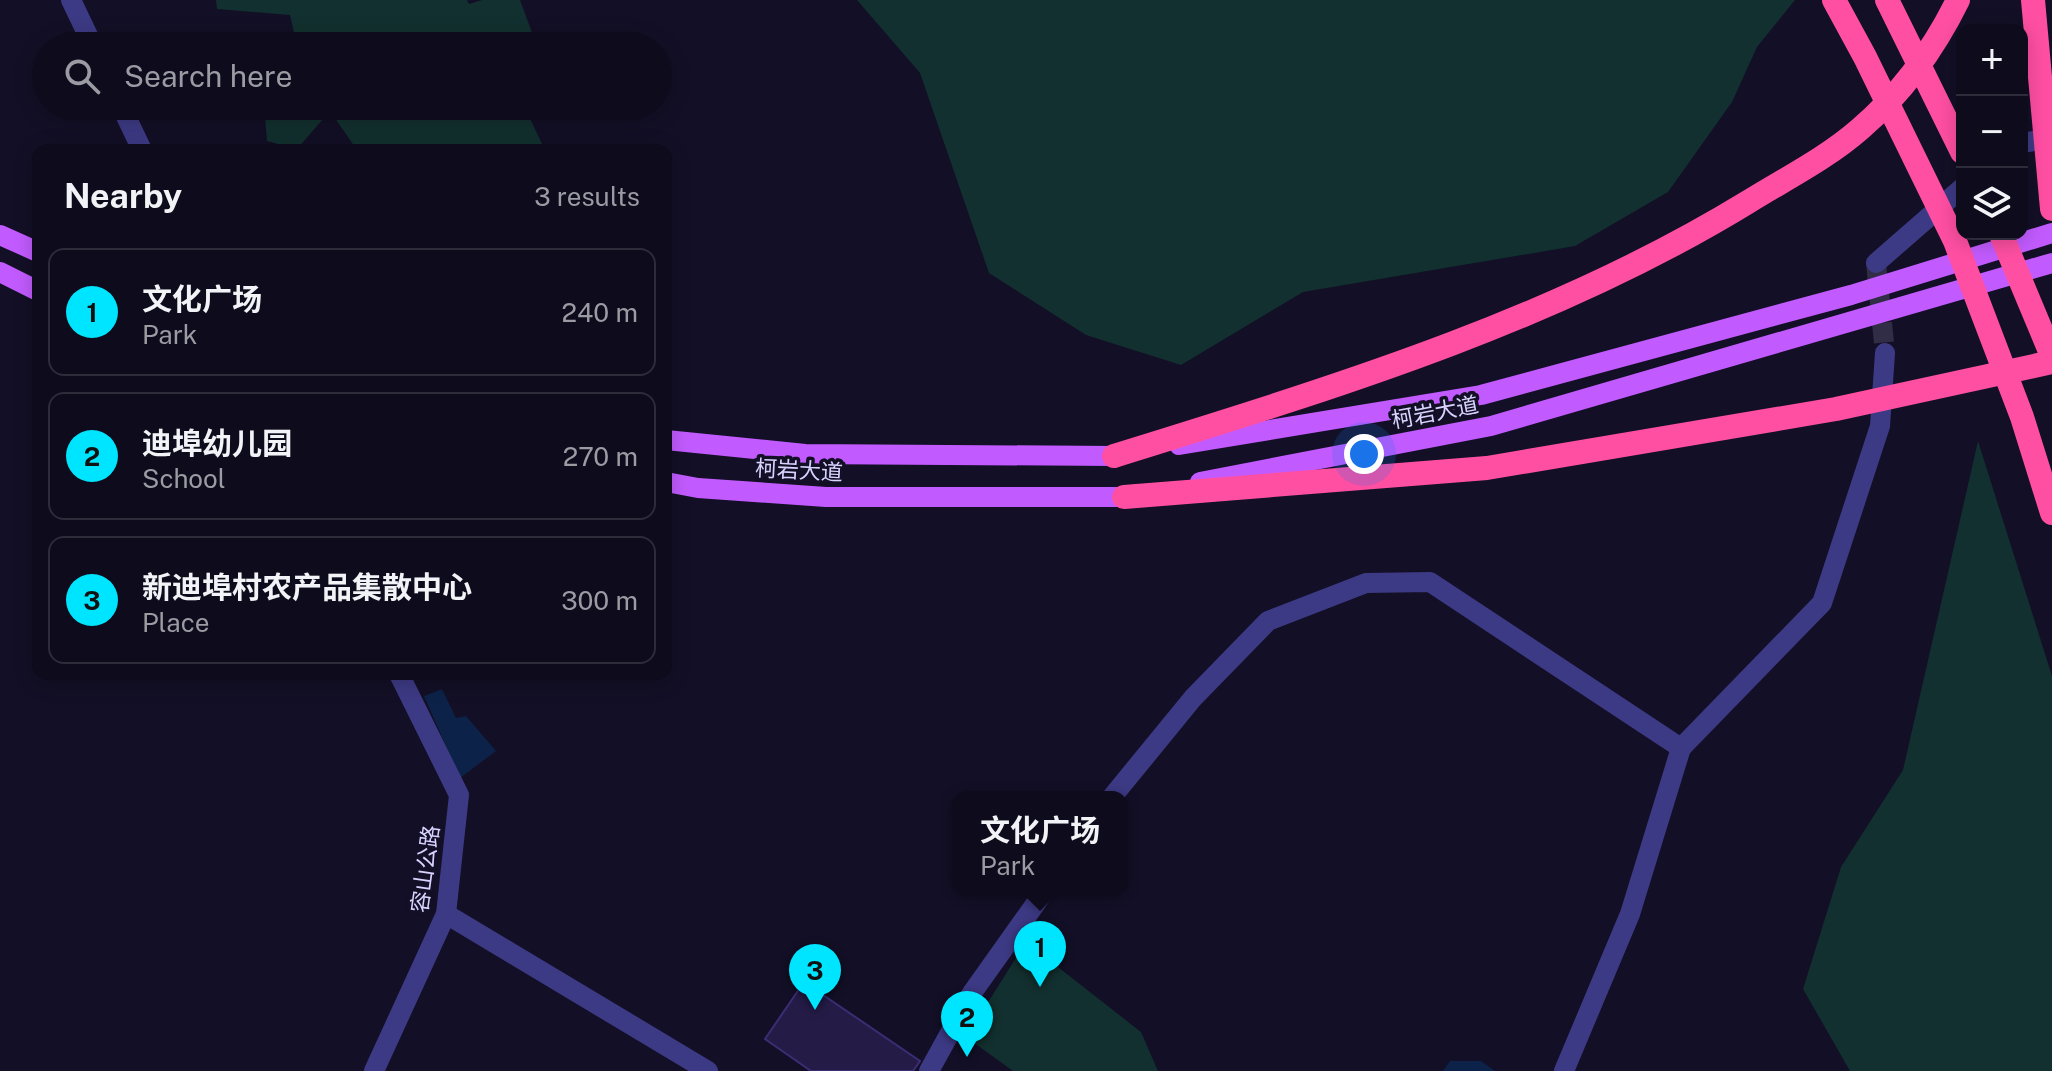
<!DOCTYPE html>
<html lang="en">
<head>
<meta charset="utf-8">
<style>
  body { margin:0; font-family:"Public Sans","Noto Sans SC",sans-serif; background:#1c1929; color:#f1f3f6 }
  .controls { position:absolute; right:24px; top:24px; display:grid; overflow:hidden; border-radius:16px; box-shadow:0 4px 20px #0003 }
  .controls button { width:72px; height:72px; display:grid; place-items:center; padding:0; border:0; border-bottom:2px solid #2e2b3b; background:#0e0b1c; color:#f1f3f6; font:40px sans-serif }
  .you { position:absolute; left:1364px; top:454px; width:28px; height:28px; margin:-20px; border:6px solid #fff; border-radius:50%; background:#1a73e8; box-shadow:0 0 0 12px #1a73e833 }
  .badge { display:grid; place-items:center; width:52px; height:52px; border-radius:50%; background:#00e5ff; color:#111; font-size:26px; font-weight:700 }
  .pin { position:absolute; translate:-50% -66px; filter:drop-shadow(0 2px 4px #0008) }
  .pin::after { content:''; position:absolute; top:42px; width:28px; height:24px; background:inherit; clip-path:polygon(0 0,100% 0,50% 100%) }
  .popup { position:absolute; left:952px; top:791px; width:176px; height:104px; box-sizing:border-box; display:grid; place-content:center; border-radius:16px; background:#0e0b1c; filter:drop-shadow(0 2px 6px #0005); font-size:26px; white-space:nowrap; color:#9b9ba3 }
  .popup b { font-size:30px; color:#f1f3f6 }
  .popup::after { content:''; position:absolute; left:50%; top:100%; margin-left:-16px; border:16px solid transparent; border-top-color:#0e0b1c }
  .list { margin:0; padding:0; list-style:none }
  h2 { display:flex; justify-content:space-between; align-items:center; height:104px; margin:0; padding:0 32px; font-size:34px }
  h2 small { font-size:26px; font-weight:400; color:#9b9ba3 }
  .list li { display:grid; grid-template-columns:52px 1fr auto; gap:24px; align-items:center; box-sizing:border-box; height:128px; margin:0 16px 16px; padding:0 16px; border:2px solid #2e2b3b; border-radius:16px }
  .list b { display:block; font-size:30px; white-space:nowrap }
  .list p { margin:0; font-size:26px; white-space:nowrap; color:#9b9ba3 }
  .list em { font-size:26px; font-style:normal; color:#9b9ba3 }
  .icon { flex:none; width:44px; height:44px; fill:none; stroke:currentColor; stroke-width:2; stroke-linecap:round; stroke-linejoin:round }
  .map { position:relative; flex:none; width:2052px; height:1071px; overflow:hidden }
  .search { position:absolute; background:#0e0b1c; box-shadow:0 4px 20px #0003; left:32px; top:32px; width:640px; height:88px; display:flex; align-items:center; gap:20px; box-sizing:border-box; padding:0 28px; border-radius:44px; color:#9b9ba3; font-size:30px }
  .panel { position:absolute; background:#0e0b1c; box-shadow:0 4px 20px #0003; left:32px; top:144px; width:640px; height:536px; border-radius:16px }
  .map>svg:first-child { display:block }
  .green { fill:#12302f }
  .water { fill:#0c2248 }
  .building { fill:#241b47; stroke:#3b2d73; stroke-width:2 }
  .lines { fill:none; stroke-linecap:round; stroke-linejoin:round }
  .minor-tunnel { stroke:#312d47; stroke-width:20; stroke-dasharray:20 10; stroke-linecap:butt }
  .minor { stroke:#3d3a85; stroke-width:20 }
  .primary { stroke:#c25bff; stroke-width:20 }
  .motorway { stroke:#ff4fa3; stroke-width:24 }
  .labels { text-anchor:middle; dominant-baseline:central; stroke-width:7; stroke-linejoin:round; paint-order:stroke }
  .street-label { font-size:22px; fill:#d9d4ff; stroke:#130f26 }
</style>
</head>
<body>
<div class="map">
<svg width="2052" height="1071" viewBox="0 0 2052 1071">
  <rect width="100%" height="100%" fill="#130f26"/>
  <g class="green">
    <path d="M216,0h251l2,4 13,-4h38l17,46h-240l-7,-31 -73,-6z"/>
    <path d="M857,0h938l-38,47 -25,55 -64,90 -93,54 -272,46 -122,73 -95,-30 -97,-62 -69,-200z"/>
    <path d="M264,106h260l21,44h-188l-27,-39 -33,38 -30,-8z"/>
    <path d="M1978,441l74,235v395h-202l-47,-82 38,-122 62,-97z"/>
    <path d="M1026,942l115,90 17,39h-145l-47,-34z"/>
  </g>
  <g class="water">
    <path d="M442,689l14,29 10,-2 30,35 -36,27 -36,-82z"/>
    <path d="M1450,1061h31l14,10h-52z"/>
  </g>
  <path class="building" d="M804,982l116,79 -7,10h-102l-46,-32z"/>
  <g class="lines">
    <path class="minor-tunnel" d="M1876,263l9,90"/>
    <g class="minor">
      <path d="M71,0l22,46"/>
      <path d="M121,106l21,44"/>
      <path d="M2022,143l30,-5"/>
      <path d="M1876,263l86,-75"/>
      <path d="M1681,748l141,-145 58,-177 5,-73"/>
      <path d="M1112,797l81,-99 75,-77 98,-38 64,-1 251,166 -51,166 -66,157"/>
      <path d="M446,914l262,157"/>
      <path d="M374,1071l72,-157 13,-119 -60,-121"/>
      <path d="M929,1071l43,-78 74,-104"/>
    </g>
    <g class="primary">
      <path d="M0,235l38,17"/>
      <path d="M0,272l38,19"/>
      <path d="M666,440l139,14 309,2 13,-3"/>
      <path d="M1179,445l302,-50 370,-100 201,-62"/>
      <path d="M666,482l32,6 128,9h298l14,-3"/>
      <path d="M1200,482l291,-56 561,-163"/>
    </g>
    <g class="motorway">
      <path d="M1834,0l31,57 90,184 67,176 30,96"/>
      <path d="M1887,0l75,152"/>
      <path d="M2033,0l19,209"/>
      <path d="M2001,234l51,122"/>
      <path d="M1114,456c218,-68 438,-134 634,-254 37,-23 79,-44 112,-73 42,-36 74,-80 98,-129"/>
      <path d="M1124,497l363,-29 349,-59 216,-47"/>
    </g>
  </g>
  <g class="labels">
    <g class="street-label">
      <text transform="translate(1435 412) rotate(-11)">柯岩大道</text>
      <text transform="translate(799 470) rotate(3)">柯岩大道</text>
      <text transform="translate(425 869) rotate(-82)">容山公路</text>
    </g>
  </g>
</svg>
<div class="controls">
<button>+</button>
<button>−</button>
<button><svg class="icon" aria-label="layers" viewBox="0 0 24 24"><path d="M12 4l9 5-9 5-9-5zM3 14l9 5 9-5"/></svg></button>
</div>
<div class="you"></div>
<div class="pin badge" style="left:1040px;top:987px">1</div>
<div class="popup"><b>文化广场</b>Park</div>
<div class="pin badge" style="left:967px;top:1057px">2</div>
<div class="pin badge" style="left:815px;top:1010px">3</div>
<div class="search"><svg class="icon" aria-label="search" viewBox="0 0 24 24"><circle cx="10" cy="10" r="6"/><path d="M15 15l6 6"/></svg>Search here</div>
<section class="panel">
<h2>Nearby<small>3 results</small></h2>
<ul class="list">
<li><span class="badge">1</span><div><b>文化广场</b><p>Park</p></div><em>240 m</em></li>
<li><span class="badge">2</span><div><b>迪埠幼儿园</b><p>School</p></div><em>270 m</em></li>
<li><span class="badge">3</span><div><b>新迪埠村农产品集散中心</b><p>Place</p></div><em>300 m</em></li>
</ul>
</section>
</div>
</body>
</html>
